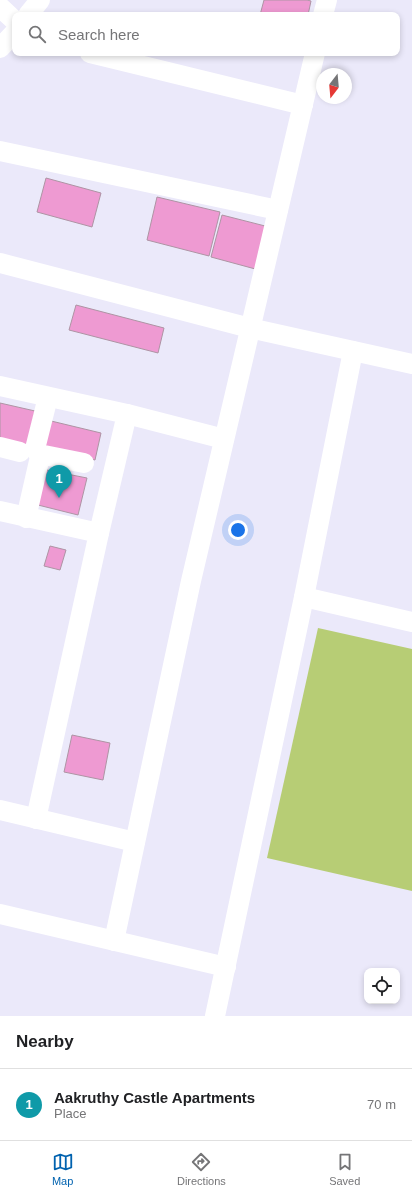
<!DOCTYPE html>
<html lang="en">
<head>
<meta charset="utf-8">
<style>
  body { margin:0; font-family:Arial,sans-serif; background:#f6f6f6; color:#202124 }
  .controls { position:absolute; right:12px; bottom:12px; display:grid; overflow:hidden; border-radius:8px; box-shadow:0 2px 6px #0003 }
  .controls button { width:36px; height:36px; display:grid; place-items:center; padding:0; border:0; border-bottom:1px solid #e0e0e0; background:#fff; color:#202124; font:20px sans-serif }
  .compass { position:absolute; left:316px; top:68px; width:36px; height:36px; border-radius:50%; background:#fff; box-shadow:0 2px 6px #0003; rotate:196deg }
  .you { position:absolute; left:238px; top:530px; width:14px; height:14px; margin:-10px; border:3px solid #fff; border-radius:50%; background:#1a73e8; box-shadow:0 0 0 6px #1a73e833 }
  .badge { display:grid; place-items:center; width:26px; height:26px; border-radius:50%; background:#0162af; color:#fff; font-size:13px; font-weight:700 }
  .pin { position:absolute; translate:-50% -33px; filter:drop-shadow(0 1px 2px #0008) }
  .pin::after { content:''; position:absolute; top:21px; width:14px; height:12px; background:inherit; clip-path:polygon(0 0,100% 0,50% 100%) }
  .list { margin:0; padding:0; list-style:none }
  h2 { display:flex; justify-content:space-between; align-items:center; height:52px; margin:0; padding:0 16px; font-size:17px }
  h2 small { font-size:13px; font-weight:400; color:#757577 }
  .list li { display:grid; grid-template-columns:26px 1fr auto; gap:12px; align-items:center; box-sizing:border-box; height:72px; padding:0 16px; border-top:1px solid #e0e0e0 }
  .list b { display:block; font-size:15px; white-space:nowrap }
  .list p { margin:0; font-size:13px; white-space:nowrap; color:#757577 }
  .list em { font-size:13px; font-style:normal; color:#757577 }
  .icon { flex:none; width:22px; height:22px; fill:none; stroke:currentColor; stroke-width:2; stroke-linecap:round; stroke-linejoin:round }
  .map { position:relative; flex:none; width:412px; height:1016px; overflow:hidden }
  .search { position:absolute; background:#fff; box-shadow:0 2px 6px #0003; left:12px; right:12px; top:12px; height:44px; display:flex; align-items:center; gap:10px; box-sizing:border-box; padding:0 14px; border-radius:8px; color:#757577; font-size:15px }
  .sheet { height:124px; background:#fff }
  nav { display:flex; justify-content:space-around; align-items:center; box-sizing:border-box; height:56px; border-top:1px solid #e0e0e0; background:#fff; font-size:11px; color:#757577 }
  nav a { display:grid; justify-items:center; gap:2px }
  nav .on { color:#0162af }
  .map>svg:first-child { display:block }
  .green { fill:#b7cd75 }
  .building { fill:#ee9ad2; stroke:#ae94a4 }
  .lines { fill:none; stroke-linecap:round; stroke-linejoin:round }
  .street { stroke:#fff; stroke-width:20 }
</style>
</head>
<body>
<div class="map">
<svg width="412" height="1016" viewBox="0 0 412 1016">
  <rect width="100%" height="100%" fill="#ebe9fa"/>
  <path class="green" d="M318,628l94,21v242l-145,-33z"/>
  <g class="building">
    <path d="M264,0h43l4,1 -3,14h-48z"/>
    <path d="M46,178l55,15 -9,34 -55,-15z"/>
    <path d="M157,197l63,15 -11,44 -62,-16z"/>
    <path d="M222,215l47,12 -10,43 -48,-13z"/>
    <path d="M76,305l88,23 -6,25 -89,-23z"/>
    <path d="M0,403l35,8 -8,34 -27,-6z"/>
    <path d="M47,420l54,13 -6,27 -54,-13z"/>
    <path d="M42,469l45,9 -9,37 -44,-11z"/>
    <path d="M50,546l16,4 -6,20 -16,-4z"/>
    <path d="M72,735l38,8 -7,37 -39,-8z"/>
  </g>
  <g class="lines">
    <g class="street">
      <path d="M0,7l15,14"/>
      <path d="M28,15l12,-15"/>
      <path d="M323,15l4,-15"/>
      <path d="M0,48l15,-16"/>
      <path d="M90,53l213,52"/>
      <path d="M0,151l278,59"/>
      <path d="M0,263l250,65 162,36"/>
      <path d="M0,386l127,28 97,25"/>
      <path d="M48,397l-13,52 4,5 45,9"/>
      <path d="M0,447l20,5"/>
      <path d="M0,511l99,22"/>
      <path d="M26,518l13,-57"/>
      <path d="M304,597l108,25"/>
      <path d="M0,810l135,32"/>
      <path d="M36,819l63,-286 28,-119"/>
      <path d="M0,914l226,53"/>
      <path d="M114,941l77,-360 124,-528"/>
      <path d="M215,1016l89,-419 49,-246"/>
    </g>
  </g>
</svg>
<div class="controls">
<button><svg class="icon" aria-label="locate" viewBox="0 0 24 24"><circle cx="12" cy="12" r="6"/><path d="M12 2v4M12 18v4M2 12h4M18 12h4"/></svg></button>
</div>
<svg class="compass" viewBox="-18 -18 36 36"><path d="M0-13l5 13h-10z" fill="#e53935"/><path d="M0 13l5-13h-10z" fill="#757577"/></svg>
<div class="you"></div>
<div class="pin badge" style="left:59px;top:498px;background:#0f9aa8">1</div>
<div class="search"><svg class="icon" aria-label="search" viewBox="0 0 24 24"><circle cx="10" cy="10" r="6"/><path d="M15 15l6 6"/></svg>Search here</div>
</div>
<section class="sheet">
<h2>Nearby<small></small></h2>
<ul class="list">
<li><span class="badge" style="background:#0f9aa8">1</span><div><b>Aakruthy Castle Apartments</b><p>Place</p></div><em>70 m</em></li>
</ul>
</section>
<nav>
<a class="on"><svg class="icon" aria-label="map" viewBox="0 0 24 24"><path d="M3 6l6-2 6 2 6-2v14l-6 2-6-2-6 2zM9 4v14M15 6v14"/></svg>Map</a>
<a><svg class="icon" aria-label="directions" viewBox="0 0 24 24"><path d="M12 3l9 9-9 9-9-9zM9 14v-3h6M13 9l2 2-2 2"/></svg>Directions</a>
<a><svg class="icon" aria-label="saved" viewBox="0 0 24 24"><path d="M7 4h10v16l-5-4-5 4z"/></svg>Saved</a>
</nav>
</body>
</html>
